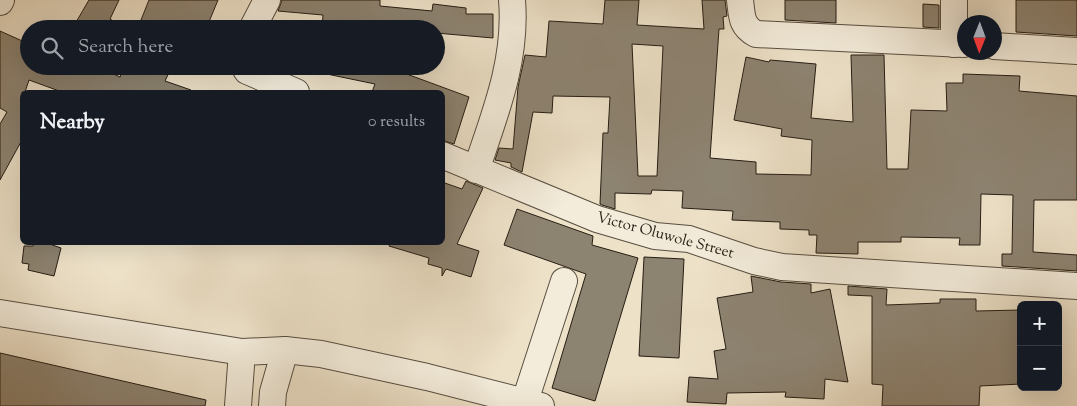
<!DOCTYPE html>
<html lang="en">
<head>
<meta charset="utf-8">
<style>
  body { margin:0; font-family:"Sorts Mill Goudy",serif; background:#242831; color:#f1f3f6 }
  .controls { position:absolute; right:15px; bottom:15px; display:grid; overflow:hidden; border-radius:8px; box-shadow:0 5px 20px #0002 }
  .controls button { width:45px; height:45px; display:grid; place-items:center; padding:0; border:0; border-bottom:1px solid #363941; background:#171b24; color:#f1f3f6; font:25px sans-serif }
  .compass { position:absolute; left:957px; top:15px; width:45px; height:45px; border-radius:50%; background:#171b24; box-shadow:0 5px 20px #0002; rotate:181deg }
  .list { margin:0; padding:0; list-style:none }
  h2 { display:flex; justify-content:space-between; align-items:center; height:65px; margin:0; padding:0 20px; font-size:21px }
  h2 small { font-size:16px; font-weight:400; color:#9ea1a6 }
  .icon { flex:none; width:28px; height:28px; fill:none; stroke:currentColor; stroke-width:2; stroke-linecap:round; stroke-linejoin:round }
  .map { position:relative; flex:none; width:1077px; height:406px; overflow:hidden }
  .search { position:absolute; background:#171b24; box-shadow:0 5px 20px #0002; left:20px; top:20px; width:425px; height:55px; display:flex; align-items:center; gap:12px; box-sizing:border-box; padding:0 18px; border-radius:28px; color:#9ea1a6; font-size:19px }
  .panel { position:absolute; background:#171b24; box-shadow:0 5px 20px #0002; left:20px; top:90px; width:425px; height:155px; border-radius:8px }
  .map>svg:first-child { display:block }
  .building { fill:#8d8371; stroke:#261d13; fill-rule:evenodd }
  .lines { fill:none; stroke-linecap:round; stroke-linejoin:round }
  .minor-casing { stroke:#584e40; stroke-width:28 }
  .minor { stroke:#f3ecdb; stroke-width:26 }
  .labels { text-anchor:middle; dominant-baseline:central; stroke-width:4; stroke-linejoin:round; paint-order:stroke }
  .street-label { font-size:15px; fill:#261d13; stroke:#f3ecdb }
</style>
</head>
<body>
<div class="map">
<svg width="1077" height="406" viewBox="0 0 1077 406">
  <rect width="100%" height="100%" fill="#ede1c8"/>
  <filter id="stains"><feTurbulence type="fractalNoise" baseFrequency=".004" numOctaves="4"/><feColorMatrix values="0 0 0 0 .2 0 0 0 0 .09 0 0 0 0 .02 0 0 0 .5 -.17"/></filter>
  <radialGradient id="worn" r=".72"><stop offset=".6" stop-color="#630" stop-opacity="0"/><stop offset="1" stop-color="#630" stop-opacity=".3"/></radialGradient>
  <g class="building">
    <path d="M89,0h30l-9,19 17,10h-55z"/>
    <path d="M149,0h69l-12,29h-45l-20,-9z"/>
    <path d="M282,0h98v6l52,5 1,-7 33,4v6h27v24l-57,-5v-4h-114l1,-14 -45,-4z"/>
    <path d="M605,0h34l-2,25 67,4 -2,-29h23l2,16 -4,1 1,12h-5l-9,129 46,4v12l55,1 1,-35 -31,-4 1,-7 -48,-9 12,-63 23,5 1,-2 46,4 -5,54 42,4 -2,-67h33l3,114h21l3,-59 36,1 -1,-28h17v-9l57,2 -1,15 58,5v104h-43l-1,52 44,3v16l-75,-5v-12h10l1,-59 -32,-1 -1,51h-21l1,-7 -59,-1v5h-43v12l-42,-1 1,-18h-8v-5l-29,-1v-7l-48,-2 1,-9 -51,-3 1,-17 -31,-1 -1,4 -36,-1v16l-13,-4 -2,-1 3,-71h5l2,-36 -57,-1 -1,17 -19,-1 -11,60 -11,-5v-4l-16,-3 4,-12 14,1 5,-62 7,-32 21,2 3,-36 54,3zM632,44l31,2 -6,130h-19z"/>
    <path d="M785,0h51v23l-51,-3z"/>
    <path d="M1016,0h61v36l-61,-4z"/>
    <path d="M923,4l16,1v23l-16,-1z"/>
    <path d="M0,31l29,13v22h67l24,11 4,-11h48l-7,15 26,9v2h-129l-33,-12 -4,12h-3v48l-22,40v-56l7,-12 -7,-4z"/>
    <path d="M323,66h83l-2,7 65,24 -15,47 -12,-4v-48h-70l3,-8 -53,-11z"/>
    <path d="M466,181l17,7 -26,56 22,7 -8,26 -25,-8 -4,7v-8l-14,-4 1,-6 -40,-12 1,-4h52v-60l20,7z"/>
    <path d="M517,209l76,27 -1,9 46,13 -43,143 -43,-13 34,-114 -82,-29z"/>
    <path d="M34,242h10l17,6 -7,28 -26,-6 1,-6 -7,-1 2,-17h9z"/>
    <path d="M644,257l40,2 -5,99 -40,-2z"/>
    <path d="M751,276l30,6 30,2v9l19,-4 18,93 -23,-3 -1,20 -39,-2 1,-5 -59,1 -1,11 -39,-2 2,-25 29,2 -4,-28 12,-2 -9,-51 36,-6z"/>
    <path d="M848,286l39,3 -1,16 54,-2v-4h36v12l45,-1v74l-41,2 -1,20h-97l1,-21 -11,-1v-88l-24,-1z"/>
    <path d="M0,353l206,47 -1,6h-205z"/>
  </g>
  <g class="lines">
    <g class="minor-casing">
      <g id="minor">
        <path d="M740,0c2,16 1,26 16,34l208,10"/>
        <path d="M954,0v44"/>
        <path d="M0,2l1,-2"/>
        <path d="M252,29l15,-29"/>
        <path d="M994,46l83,5"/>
        <path d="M244,66l3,5 49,21"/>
        <path d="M442,155l155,64 58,17 34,3 65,22 28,6 295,19"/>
        <path d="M476,170c19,-56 41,-110 36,-170"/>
        <path d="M0,313l242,39 43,-2 36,4 106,23 114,29"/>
        <path d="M525,401l39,-120"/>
        <path d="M238,406l4,-54"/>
        <path d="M272,406l1,-14 12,-42"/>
      </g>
    </g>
    <use href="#minor" class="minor"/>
  </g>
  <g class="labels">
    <g class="street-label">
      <text transform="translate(665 236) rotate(15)">Victor Oluwole Street</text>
    </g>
  </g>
  <rect width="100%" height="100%" filter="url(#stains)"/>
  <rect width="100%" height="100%" fill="url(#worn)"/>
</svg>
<div class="controls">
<button>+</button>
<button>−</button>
</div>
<svg class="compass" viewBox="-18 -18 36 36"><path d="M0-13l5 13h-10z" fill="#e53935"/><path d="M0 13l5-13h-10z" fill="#9ea1a6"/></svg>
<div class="search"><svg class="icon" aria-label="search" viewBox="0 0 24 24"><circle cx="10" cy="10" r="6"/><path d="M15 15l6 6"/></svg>Search here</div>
<section class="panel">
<h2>Nearby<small>0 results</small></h2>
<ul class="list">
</ul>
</section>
</div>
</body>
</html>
